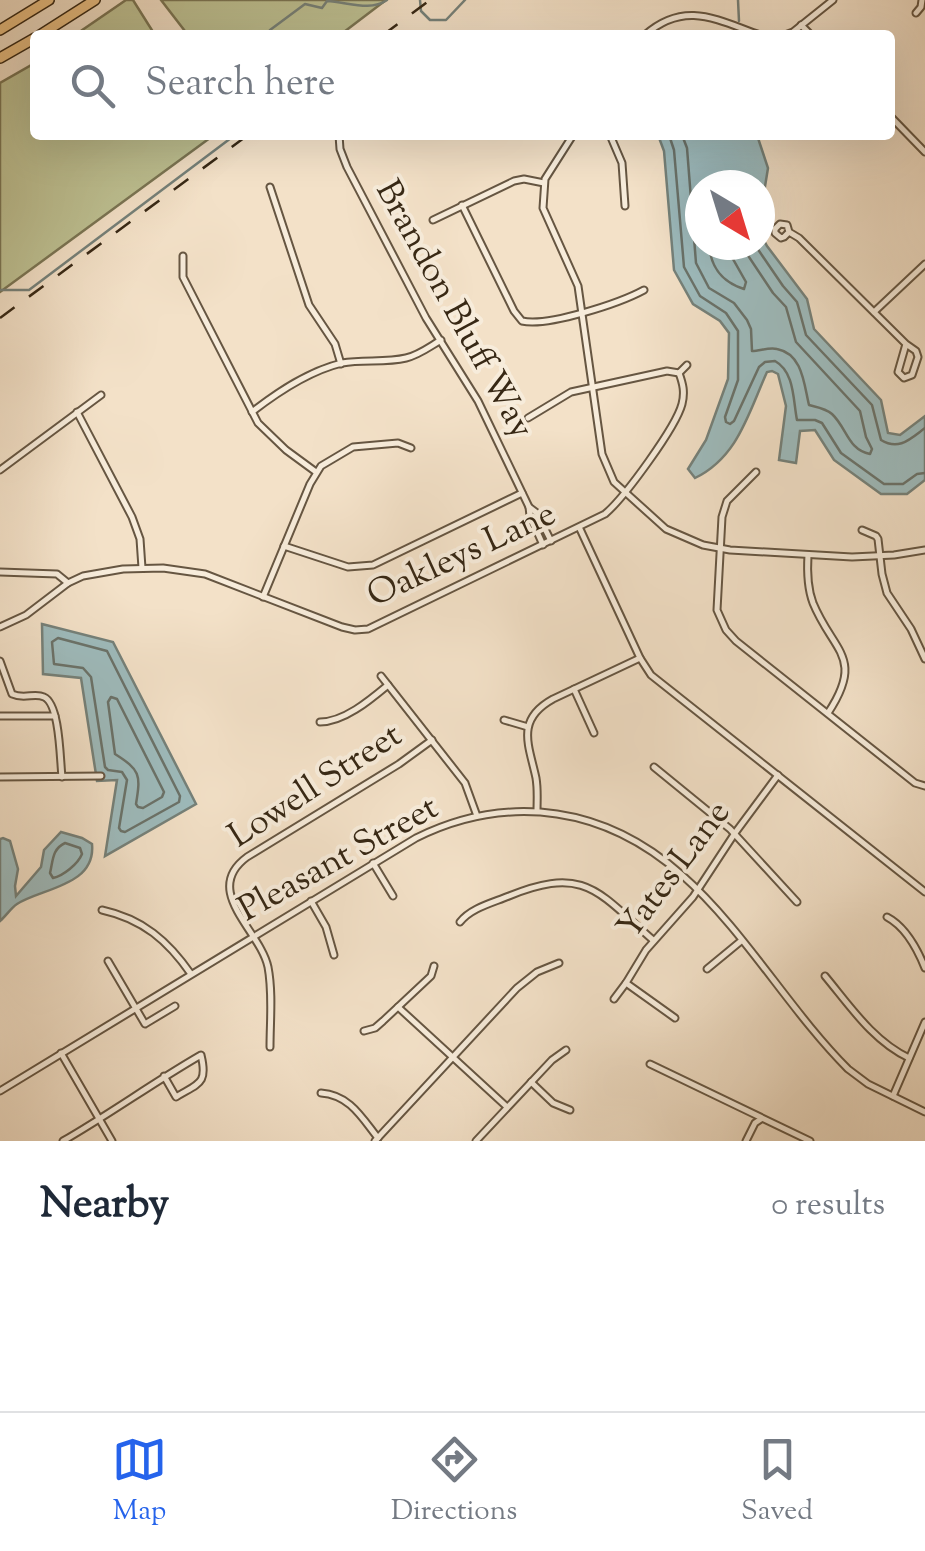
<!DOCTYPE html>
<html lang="en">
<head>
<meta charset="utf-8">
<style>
  body { margin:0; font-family:"Sorts Mill Goudy",serif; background:#f2f2f3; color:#1f2937 }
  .compass { position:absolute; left:685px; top:170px; width:90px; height:90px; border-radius:50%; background:#fff; box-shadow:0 10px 40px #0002; rotate:142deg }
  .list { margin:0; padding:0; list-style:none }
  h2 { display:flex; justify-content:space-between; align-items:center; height:130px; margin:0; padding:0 40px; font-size:42px }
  h2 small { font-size:32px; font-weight:400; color:#747a83 }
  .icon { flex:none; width:55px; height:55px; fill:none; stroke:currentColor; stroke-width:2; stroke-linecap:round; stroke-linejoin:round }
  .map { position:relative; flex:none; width:925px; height:1141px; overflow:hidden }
  .search { position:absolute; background:#fff; box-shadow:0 10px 40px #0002; left:30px; right:30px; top:30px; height:110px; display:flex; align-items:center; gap:25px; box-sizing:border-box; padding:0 35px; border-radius:10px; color:#747a83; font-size:38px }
  .sheet { height:270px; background:#fff }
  nav { display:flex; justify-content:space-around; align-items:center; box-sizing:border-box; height:140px; border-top:2px solid #e0e1e3; background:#fff; font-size:28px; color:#747a83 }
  nav a { display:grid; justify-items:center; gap:5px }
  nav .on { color:#2563eb }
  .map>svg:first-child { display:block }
  .green { fill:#bec294; stroke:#7a7554; stroke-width:2.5 }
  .water { fill:#9ebcbe; stroke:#75817a; stroke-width:2.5 }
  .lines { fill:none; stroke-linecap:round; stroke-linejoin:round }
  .shore { stroke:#6a726a; stroke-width:2.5 }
  .stream { stroke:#75817a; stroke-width:2.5 }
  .minor-casing { stroke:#665642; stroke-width:9 }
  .highway-casing { stroke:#372815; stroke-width:12 }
  .minor { stroke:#f7ecdb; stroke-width:5 }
  .highway { stroke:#eac084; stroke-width:9 }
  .rail { stroke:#372815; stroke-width:2.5; stroke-dasharray:18 18; stroke-linecap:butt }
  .labels { text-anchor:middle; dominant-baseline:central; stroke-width:8; stroke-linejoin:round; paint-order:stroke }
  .street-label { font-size:35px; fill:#372815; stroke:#f7ecdb }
</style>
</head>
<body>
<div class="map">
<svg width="925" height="1141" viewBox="0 0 925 1141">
  <rect width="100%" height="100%" fill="#f3e1c8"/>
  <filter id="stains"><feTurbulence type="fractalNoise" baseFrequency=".002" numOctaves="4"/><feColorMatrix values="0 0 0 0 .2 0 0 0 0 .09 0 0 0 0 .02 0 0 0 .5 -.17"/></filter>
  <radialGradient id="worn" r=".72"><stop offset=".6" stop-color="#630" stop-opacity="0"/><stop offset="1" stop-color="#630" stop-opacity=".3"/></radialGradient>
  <g class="green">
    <path d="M126,0h7l22,35h-80z"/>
    <path d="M161,0h225l-46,35h-152z"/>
    <path d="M35,63v72h179l-214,157v-209z"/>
  </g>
  <g class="water">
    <path d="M658,135h99l11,33 -8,49v-32h-60v60h60v-12l7,13 40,53 7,30 67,71 7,33 12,2 25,-19v64l-18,14h-26l-47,-34 -19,-30 -15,1 -4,32 -17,-3 7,-54 -8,-32 -6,-3 -5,1c-19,42 -29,85 -72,106l-7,-9 18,-29 22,-61 1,-46 -9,-12 -27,-17 -19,-34 -10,-119z"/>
    <path d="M42,624l71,18 83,162 -91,52 12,-76 -20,1 -16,-103 -38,-4z"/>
    <path d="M61,832l21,6 10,6c4,42 -50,44 -75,60 -6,4 -11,12 -17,17v-82l3,-1 7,3 8,28 -3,17 1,10 25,-29 3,-17z"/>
  </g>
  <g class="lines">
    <g class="shore">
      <path d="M669,135l5,15 10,117 16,29 26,17 12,18v49l-13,37 1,5 4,2 4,-3 25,-54 6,-5 10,-1c20,11 18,40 22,59h18l7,3 19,30 43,31h19l14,-10 8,-1"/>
      <path d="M682,135l5,13 9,115 13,25 25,15 13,17 4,9 1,22c8,0 17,-4 25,-2 26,5 27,36 32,56 7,2 16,3 23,9 15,14 16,36 38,40l2,-5 -6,-12 -6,-26 -64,-69 -10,-35 -13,-14 -32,-48"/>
      <path d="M709,245c2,23 13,37 35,44l2,-7 -21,-37"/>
      <path d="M755,245l28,41 14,16 9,33 66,70 9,35c18,11 29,-1 44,-12"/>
      <path d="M58,638l49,13 73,145 -1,6 -54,30 -4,-1 -2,-3 8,-48 -5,-8 -14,-2 -3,-3 -14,-90 -8,-9 -29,-4 -2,-22z"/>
      <path d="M111,697l6,2 47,93 -2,5 -19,11 -5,-1 -2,-3c5,-30 4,-34 -21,-50l-7,-52z"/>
      <path d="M65,843l15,5 2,6c-4,10 -19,22 -29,24l-3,-5c3,-12 2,-24 15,-30z"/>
    </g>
    <g class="stream">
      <path d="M420,0l1,11 9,9h16l19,-20"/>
      <path d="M738,0l1,21"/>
      <path d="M739,31l1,4"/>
      <path d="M275,35l-5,-5 35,-26 17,4 5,-7c21,1 43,11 60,-1"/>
      <path d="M0,290h29l202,-152 -3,-3"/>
    </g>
    <g class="minor-casing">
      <g id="minor">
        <path d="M916,13l5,-6 1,-7"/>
        <path d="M801,25l10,10"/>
        <path d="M645,35c40,-35 72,-15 115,0"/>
        <path d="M785,35l8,-3 40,-32"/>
        <path d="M890,116l35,36"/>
        <path d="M339,135l1,14 7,18 79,151 52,83 51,106"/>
        <path d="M573,135l-28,44 -2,29 35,78 24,168 12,28 52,47 37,16 27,5 122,7 42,-2 31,-5"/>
        <path d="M610,135l12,28 3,43"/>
        <path d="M270,187l39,118 26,39 6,20"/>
        <path d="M462,205l52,106 8,10c26,6 98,-18 122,-31"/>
        <path d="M433,220l81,-39 10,-2 20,4"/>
        <path d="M789,232l-5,5 -3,1 -6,-5v-4l5,-5 7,1 2,7 10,6 107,106 -8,28 6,6 8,-3 6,-18 -2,-6 -10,-7"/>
        <path d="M183,256v21l75,146 28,27 30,22"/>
        <path d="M874,312l51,-48"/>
        <path d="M77,412l55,105 8,22 2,29"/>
        <path d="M252,412c27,-21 57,-41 90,-49 21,-4 43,0 64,-5 13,-3 23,-11 35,-18"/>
        <path d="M528,418l43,-26 96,-21 12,2 8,-8"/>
        <path d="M0,470l101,-75"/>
        <path d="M756,472l-29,29 -5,16 -5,93 9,20 10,11 179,142 10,3"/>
        <path d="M580,529l60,129 11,17 274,217"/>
        <path d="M862,530l14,6 2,3 4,35 5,19 24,36 14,30"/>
        <path d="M543,545l-13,-29 -1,-9 8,6 14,28"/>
        <path d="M284,546l64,21 25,-2 149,-72"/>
        <path d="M808,555c-1,16 -1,32 5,48 20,49 52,54 15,110"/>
        <path d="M0,572l57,2 11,9"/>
        <path d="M263,597l47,-113 11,-18 32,-19 45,-4 13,5"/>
        <path d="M0,627l26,-12 42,-32 15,-7 40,-7 40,-1 42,6 137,53 13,3 13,-1 237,-115c20,-17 71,-87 77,-110 3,-12 1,-20 -3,-31"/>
        <path d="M0,661l12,33c13,6 22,-2 32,3 16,7 16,63 18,80"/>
        <path d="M381,676l84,107 12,33"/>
        <path d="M574,689l20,44"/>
        <path d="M0,716h55"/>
        <path d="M504,720l24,7"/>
        <path d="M320,722c24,0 50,-22 68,-37"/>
        <path d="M654,767l76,62 67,73"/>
        <path d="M0,777l101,-1"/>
        <path d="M537,811c0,-11 1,-21 -1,-33 -7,-33 -21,-58 17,-79l87,-41"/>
        <path d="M373,863l20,33"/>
        <path d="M311,901l15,26 8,28"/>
        <path d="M102,910c41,9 66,31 89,64"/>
        <path d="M887,917c19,10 30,31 38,51"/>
        <path d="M460,922c11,-14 32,-19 49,-26 76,-31 89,-4 144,44"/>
        <path d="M108,961l37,63 30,-18"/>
        <path d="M707,969l34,-28"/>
        <path d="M825,976c25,30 48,65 84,82"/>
        <path d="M626,983l49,35"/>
        <path d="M614,999l12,-16 20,-33 47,-53 42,-64 43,-58"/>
        <path d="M398,1007l109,100"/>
        <path d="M364,1031l11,-3 8,-7 48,-45 3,-10"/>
        <path d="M270,1047c0,-26 3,-54 -2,-80 -8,-37 -67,-76 -21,-110l152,-93 33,-24"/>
        <path d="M61,1053l51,88"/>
        <path d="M650,1064l160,77"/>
        <path d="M531,1082l22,21 17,7"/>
        <path d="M0,1091l416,-253c44,-22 92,-31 141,-24 142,21 200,164 291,255l20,15 57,28"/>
        <path d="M321,1093c29,2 41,25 57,45"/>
        <path d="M893,1096l32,-74"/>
        <path d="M63,1141c47,-27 91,-59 138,-86 7,29 -2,28 -25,42l-12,-21"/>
        <path d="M375,1141l142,-153 20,-16 22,-9"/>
        <path d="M476,1141l76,-81 14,-10"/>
        <path d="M746,1141l9,-18 6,-4"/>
      </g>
    </g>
    <g class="highway-casing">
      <g id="highway">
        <path d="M0,30l49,-30"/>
        <path d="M40,35l55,-35"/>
        <path d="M0,58l35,-20"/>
      </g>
    </g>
    <use href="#minor" class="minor"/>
    <use href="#highway" class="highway"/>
    <g class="rail">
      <path d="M383,35l47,-35"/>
      <path d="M0,318l248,-183"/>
    </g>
  </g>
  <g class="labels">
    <g class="street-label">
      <text transform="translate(453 310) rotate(61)">Brandon Bluff Way</text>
      <text transform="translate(462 556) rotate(-25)">Oakleys Lane</text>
      <text transform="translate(316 787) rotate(-33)">Lowell Street</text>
      <text transform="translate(339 860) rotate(-29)">Pleasant Street</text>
      <text transform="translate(675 871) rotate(-53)">Yates Lane</text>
    </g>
  </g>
  <rect width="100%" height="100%" filter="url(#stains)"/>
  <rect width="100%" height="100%" fill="url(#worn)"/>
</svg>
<svg class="compass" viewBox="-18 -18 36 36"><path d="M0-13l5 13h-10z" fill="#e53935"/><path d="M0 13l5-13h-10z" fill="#747a83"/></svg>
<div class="search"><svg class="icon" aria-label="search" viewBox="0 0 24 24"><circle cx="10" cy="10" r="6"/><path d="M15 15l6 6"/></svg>Search here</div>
</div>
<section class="sheet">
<h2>Nearby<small>0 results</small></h2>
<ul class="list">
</ul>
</section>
<nav>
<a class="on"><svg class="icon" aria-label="map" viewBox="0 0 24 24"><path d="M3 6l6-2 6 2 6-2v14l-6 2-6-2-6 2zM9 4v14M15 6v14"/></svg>Map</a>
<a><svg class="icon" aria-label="directions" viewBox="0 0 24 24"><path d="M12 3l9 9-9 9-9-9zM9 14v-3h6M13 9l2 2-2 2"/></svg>Directions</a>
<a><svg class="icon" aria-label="saved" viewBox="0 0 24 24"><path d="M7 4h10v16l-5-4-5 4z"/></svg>Saved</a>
</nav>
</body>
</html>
